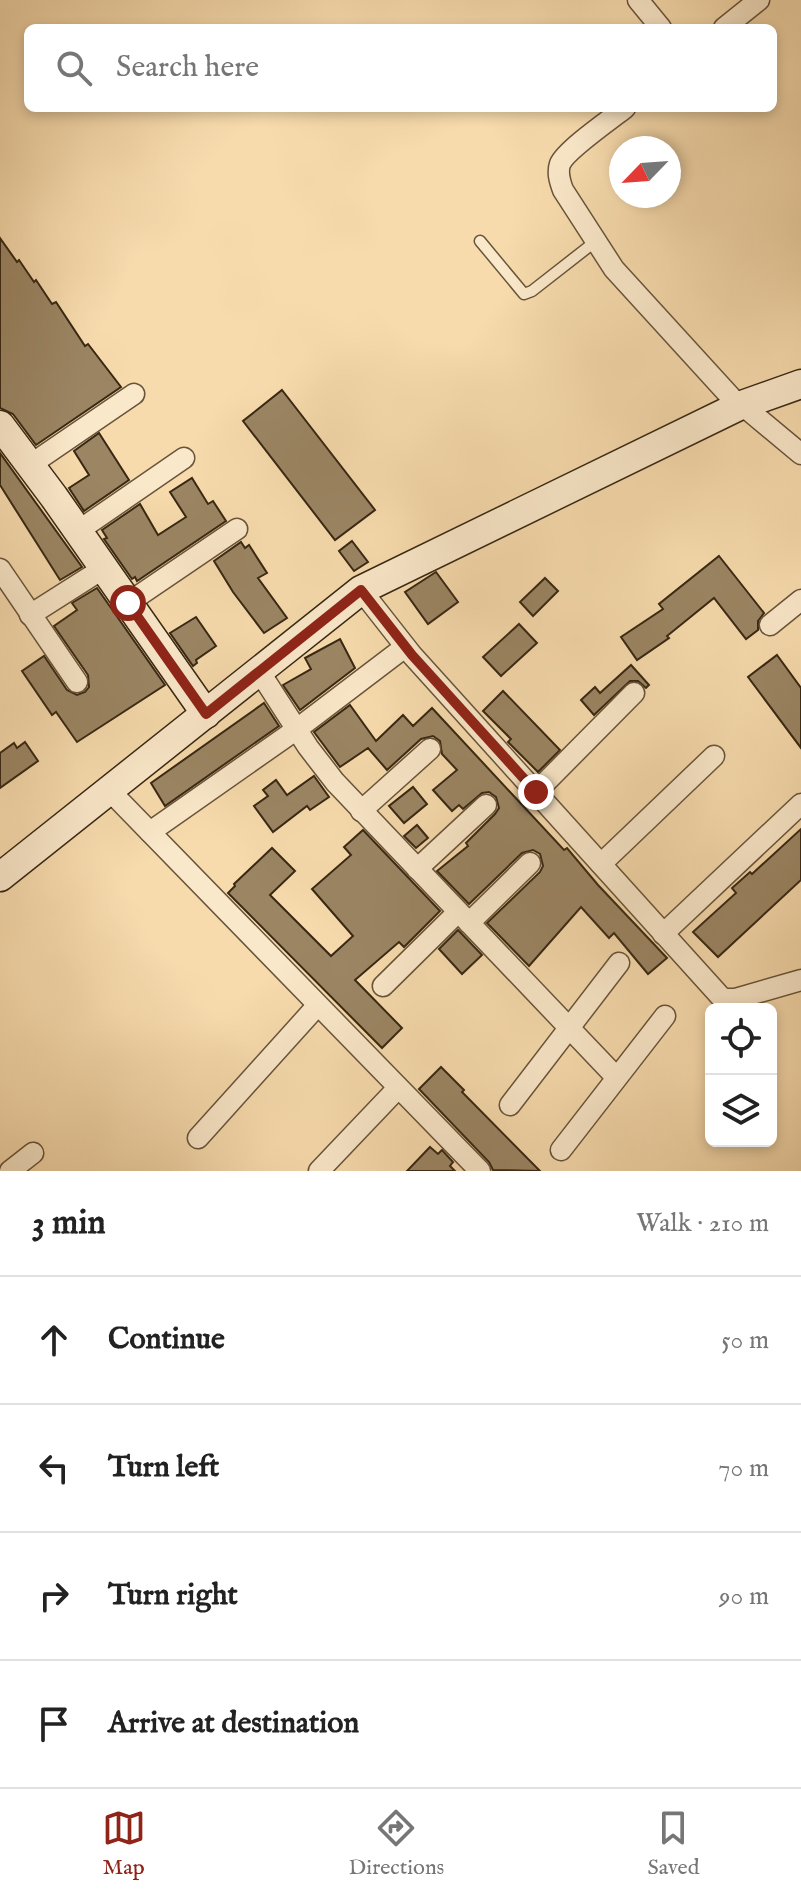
<!DOCTYPE html>
<html lang="en">
<head>
<meta charset="utf-8">
<style>
  body { margin:0; font-family:"IM FELL English",serif; background:#f6f6f6; color:#222 }
  .controls { position:absolute; right:24px; bottom:24px; display:grid; overflow:hidden; border-radius:12px; box-shadow:0 4px 12px #0003 }
  .controls button { width:72px; height:72px; display:grid; place-items:center; padding:0; border:0; border-bottom:2px solid #e0e0e0; background:#fff; color:#222; font:40px sans-serif }
  .compass { position:absolute; left:609px; top:136px; width:72px; height:72px; border-radius:50%; background:#fff; box-shadow:0 4px 12px #0003; rotate:245deg }
  .stop { position:absolute; width:24px; height:24px; margin:-18px; border:6px solid #8f2418; border-radius:50%; background:#fff }
  .stop.end { background:#8f2418; border-color:#fff; box-shadow:0 2px 8px #0008 }
  .list { margin:0; padding:0; list-style:none }
  h2 { display:flex; justify-content:space-between; align-items:center; height:104px; margin:0; padding:0 32px; font-size:34px }
  h2 small { font-size:26px; font-weight:400; color:#767676 }
  .list li { display:grid; grid-template-columns:52px 1fr auto; gap:24px; align-items:center; box-sizing:border-box; height:128px; padding:0 32px; border-top:2px solid #e0e0e0 }
  .list b { display:block; font-size:30px; white-space:nowrap }
  .list em { font-size:26px; font-style:normal; color:#767676 }
  .icon { flex:none; width:44px; height:44px; fill:none; stroke:currentColor; stroke-width:2; stroke-linecap:round; stroke-linejoin:round }
  .map { position:relative; flex:none; width:801px; height:1171px; overflow:hidden }
  .search { position:absolute; background:#fff; box-shadow:0 4px 12px #0003; left:24px; right:24px; top:24px; height:88px; display:flex; align-items:center; gap:20px; box-sizing:border-box; padding:0 28px; border-radius:12px; color:#767676; font-size:30px }
  .sheet { height:616px; background:#fff }
  nav { display:flex; justify-content:space-around; align-items:center; box-sizing:border-box; height:112px; border-top:2px solid #e0e0e0; background:#fff; font-size:22px; color:#767676 }
  nav a { display:grid; justify-items:center; gap:4px }
  nav .on { color:#8f2418 }
  .map>svg:first-child { display:block }
  .building { fill:#9b8563; stroke:#382713; stroke-width:2 }
  .lines { fill:none; stroke-linecap:round; stroke-linejoin:round }
  .lane-casing { stroke:#68543a; stroke-width:13 }
  .street-casing { stroke:#68543a; stroke-width:23 }
  .secondary-casing { stroke:#382713; stroke-width:31 }
  .lane { stroke:#fae8ca; stroke-width:10 }
  .street { stroke:#fae8ca; stroke-width:20 }
  .secondary { stroke:#fae8ca; stroke-width:28 }
  .route { stroke:#8f2418; stroke-width:10 }
</style>
</head>
<body>
<div class="map">
<svg width="801" height="1171" viewBox="0 0 801 1171">
  <rect width="100%" height="100%" fill="#f7dbad"/>
  <filter id="stains"><feTurbulence type="fractalNoise" baseFrequency=".0025" numOctaves="4"/><feColorMatrix values="0 0 0 0 .2 0 0 0 0 .09 0 0 0 0 .02 0 0 0 .5 -.17"/></filter>
  <radialGradient id="worn" r=".72"><stop offset=".6" stop-color="#630" stop-opacity="0"/><stop offset="1" stop-color="#630" stop-opacity=".3"/></radialGradient>
  <g class="building">
    <path d="M0,238l17,24 2,-2 15,22 2,-2 16,24 4,-2 29,44 3,-2 33,43 -85,58 -23,-31 -13,-6z"/>
    <path d="M282,390l93,120 -40,30 -92,-119z"/>
    <path d="M99,433l30,47 -45,31 -15,-23 20,-13 -15,-24z"/>
    <path d="M0,453l82,114 -22,13 -60,-95z"/>
    <path d="M192,478l16,26 5,-3 13,20 -89,60 -2,-4 -3,2 -28,-40 3,-1 -5,-8 38,-26 18,31 28,-18 -16,-25z"/>
    <path d="M352,541l16,21 -14,9 -15,-20z"/>
    <path d="M241,542l4,6 4,-3 18,28 -9,5 29,40 -23,15 -31,-41 -19,-31z"/>
    <path d="M719,556l45,57 -6,8v9l-12,9 -32,-41 -47,38 2,2 -32,22 -16,-23 42,-28 -4,-5z"/>
    <path d="M436,572l22,30 -30,22 -23,-32z"/>
    <path d="M545,578l13,13 -25,25 -13,-14z"/>
    <path d="M97,588l68,97 -88,57 -21,-30 -4,3 -30,-44 22,-15 23,34 10,5 8,-3 4,-5 -1,-12 -34,-49 23,-16 -5,-7z"/>
    <path d="M196,617l20,29 -20,14 1,3 -4,3 -23,-33z"/>
    <path d="M519,624l18,19 -36,33 -18,-19z"/>
    <path d="M340,639l15,29 -55,42 -17,-25 28,-16 -6,-11z"/>
    <path d="M777,655l24,33v60l-53,-71z"/>
    <path d="M631,665l18,20 -3,3 -8,-7h-8l-36,34 -13,-15 14,-13 5,6z"/>
    <path d="M503,691l57,59 -22,22 -30,-30 3,-3 -28,-28z"/>
    <path d="M264,703l15,23 -114,80 -14,-23z"/>
    <path d="M350,705l26,36 27,-26 10,11 19,-18 132,142 3,-2 31,37 69,73 -19,16 -34,-41 -5,5 -28,-31 -52,59 -42,-43 53,-51 3,-6 -3,-12 -7,-4 -11,3 -53,51 -32,-33 31,-25 -2,-3 29,-29 4,-6 -3,-11 -7,-5 -7,1 -19,16 -4,-4 -7,6 -19,-21 24,-20 -15,-16 -2,-13 -7,-5 -12,3 -34,31 -19,-22 -28,19 -26,-35z"/>
    <path d="M25,742l13,19 -38,27v-35l14,-10 3,5z"/>
    <path d="M314,776l15,21 -19,13 -3,-4 -34,26 -19,-26 14,-10 -5,-6 13,-10 11,15z"/>
    <path d="M413,787l14,17 -23,19 -15,-17z"/>
    <path d="M417,825l11,13 -12,10 -12,-12z"/>
    <path d="M801,829v51l-83,77 -25,-25 43,-39 -4,-5 18,-16 2,2z"/>
    <path d="M363,830l77,81 -36,36 -5,-5 -44,38 47,48 -20,20 -154,-155 7,-7 -1,-2 38,-36 23,23 -25,24 61,61 22,-20 -41,-47 39,-34 -7,-8z"/>
    <path d="M458,930l24,25 -20,19 -23,-25z"/>
    <path d="M441,1067l23,23 -2,2 78,79 -47,-1 -4,-8 -70,-73z"/>
    <path d="M430,1147l8,7 4,-4 11,12 -3,4 5,5h-48z"/>
  </g>
  <g class="lines">
    <g class="lane-casing">
      <path id="lane" d="M480,241l44,53 8,-3 64,-50"/>
    </g>
    <g class="street-casing">
      <g id="street">
        <path d="M638,0l23,28"/>
        <path d="M724,28l35,-28"/>
        <path d="M625,108c-14,11 -59,42 -65,56 -3,9 0,18 3,26l51,79 125,137"/>
        <path d="M741,404l60,50"/>
        <path d="M30,465l104,-71"/>
        <path d="M78,531l106,-73"/>
        <path d="M0,569l77,113"/>
        <path d="M361,590l51,65 308,341 5,3h10l66,-19"/>
        <path d="M128,603l109,-74"/>
        <path d="M30,615l74,-47"/>
        <path d="M770,625l31,-25"/>
        <path d="M259,671l49,76 27,35 281,295"/>
        <path d="M109,790l371,381"/>
        <path d="M536,792l98,-99"/>
        <path d="M361,811l69,-62"/>
        <path d="M150,832l147,-103 108,-82"/>
        <path d="M601,864l113,-108"/>
        <path d="M417,869l69,-64"/>
        <path d="M469,923l61,-60"/>
        <path d="M663,934l138,-130"/>
        <path d="M383,986l75,-74"/>
        <path d="M510,1105l109,-142"/>
        <path d="M198,1138l119,-132"/>
        <path d="M561,1150l104,-134"/>
        <path d="M10,1171l23,-18"/>
        <path d="M319,1171l78,-82"/>
      </g>
    </g>
    <g class="secondary-casing">
      <g id="secondary">
        <path d="M0,425l54,72 152,217"/>
        <path d="M0,877l361,-287 378,-184 62,-22"/>
      </g>
    </g>
    <use href="#lane" class="lane"/>
    <use href="#street" class="street"/>
    <use href="#secondary" class="secondary"/>
  </g>
  <g class="lines">
    <path class="route" d="M128,603l78,111 155,-124 51,65 124,137"/>
  </g>
  <rect width="100%" height="100%" filter="url(#stains)"/>
  <rect width="100%" height="100%" fill="url(#worn)"/>
</svg>
<div class="controls">
<button><svg class="icon" aria-label="locate" viewBox="0 0 24 24"><circle cx="12" cy="12" r="6"/><path d="M12 2v4M12 18v4M2 12h4M18 12h4"/></svg></button>
<button><svg class="icon" aria-label="layers" viewBox="0 0 24 24"><path d="M12 4l9 5-9 5-9-5zM3 14l9 5 9-5"/></svg></button>
</div>
<svg class="compass" viewBox="-18 -18 36 36"><path d="M0-13l5 13h-10z" fill="#e53935"/><path d="M0 13l5-13h-10z" fill="#767676"/></svg>
<div class="stop" style="left:128px;top:603px"></div>
<div class="stop end" style="left:536px;top:792px"></div>
<div class="search"><svg class="icon" aria-label="search" viewBox="0 0 24 24"><circle cx="10" cy="10" r="6"/><path d="M15 15l6 6"/></svg>Search here</div>
</div>
<section class="sheet">
<h2>3 min<small>Walk · 210 m</small></h2>
<ul class="list">
<li><svg class="icon" aria-label="ahead" viewBox="0 0 24 24"><path d="M12 20V5M6 11l6-6 6 6"/></svg><div><b>Continue</b></div><em>50 m</em></li>
<li><svg class="icon" aria-label="left" viewBox="0 0 24 24"><path d="M17 20v-9H6M10 6l-5 5 5 5"/></svg><div><b>Turn left</b></div><em>70 m</em></li>
<li><svg class="icon" aria-label="right" viewBox="0 0 24 24"><path d="M7 20v-9h11M14 6l5 5-5 5"/></svg><div><b>Turn right</b></div><em>90 m</em></li>
<li><svg class="icon" aria-label="arrive" viewBox="0 0 24 24"><path d="M6 21V4h12l-3 4 3 4H6"/></svg><div><b>Arrive at destination</b></div></li>
</ul>
</section>
<nav>
<a class="on"><svg class="icon" aria-label="map" viewBox="0 0 24 24"><path d="M3 6l6-2 6 2 6-2v14l-6 2-6-2-6 2zM9 4v14M15 6v14"/></svg>Map</a>
<a><svg class="icon" aria-label="directions" viewBox="0 0 24 24"><path d="M12 3l9 9-9 9-9-9zM9 14v-3h6M13 9l2 2-2 2"/></svg>Directions</a>
<a><svg class="icon" aria-label="saved" viewBox="0 0 24 24"><path d="M7 4h10v16l-5-4-5 4z"/></svg>Saved</a>
</nav>
</body>
</html>
